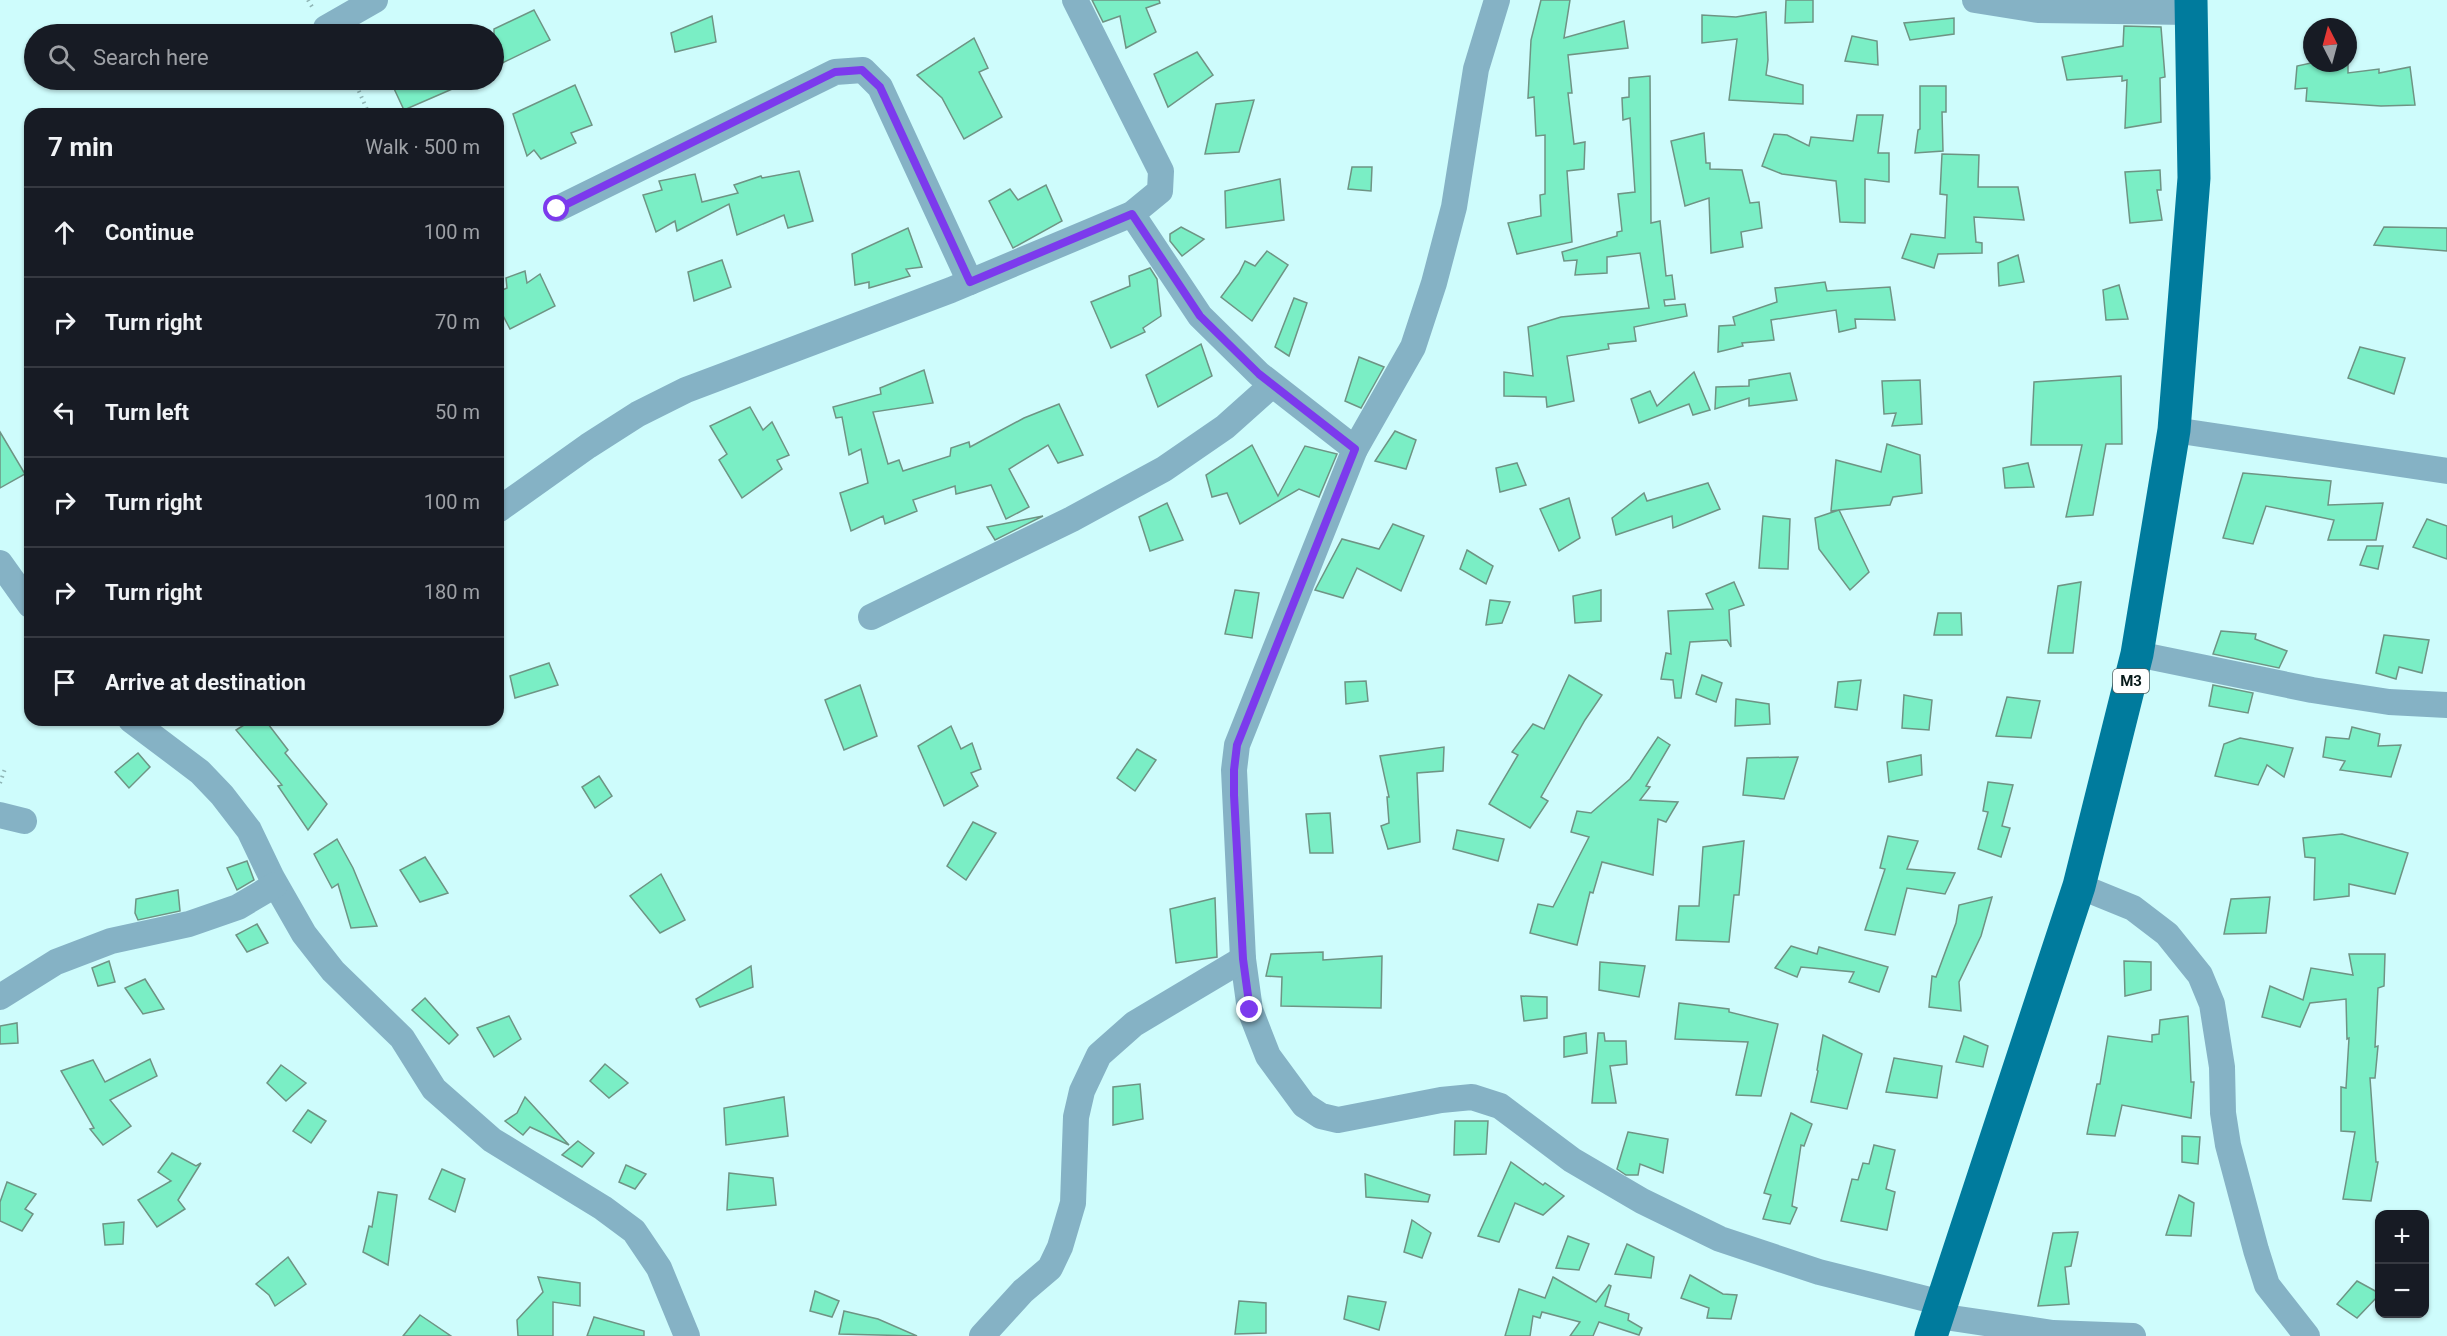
<!DOCTYPE html>
<html lang="en">
<head>
<meta charset="utf-8">
<style>
  body { margin:0; font-family:Roboto,sans-serif; background:#242831; color:#f1f3f6 }
  .controls { position:absolute; right:18px; bottom:18px; display:grid; overflow:hidden; border-radius:12px; box-shadow:0 2px 4px #0004 }
  .controls button { width:54px; height:54px; display:grid; place-items:center; padding:0; border:0; border-bottom:2px solid #363941; background:#171b24; color:#f1f3f6; font:30px sans-serif }
  .compass { position:absolute; left:2303px; top:18px; width:54px; height:54px; border-radius:50%; background:#171b24; box-shadow:0 2px 4px #0004; rotate:354deg }
  .stop { position:absolute; width:18px; height:18px; margin:-14px; border:4px solid #7c3aed; border-radius:50%; background:#fff }
  .stop.end { background:#7c3aed; border-color:#fff; box-shadow:0 2px 6px #0008 }
  .list { margin:0; padding:0; list-style:none }
  h2 { display:flex; justify-content:space-between; align-items:center; height:78px; margin:0; padding:0 24px; font-size:26px }
  h2 small { font-size:20px; font-weight:400; color:#9ea1a6 }
  .list li { display:grid; grid-template-columns:39px 1fr auto; gap:18px; align-items:center; box-sizing:border-box; height:90px; padding:0 24px; border-top:2px solid #363941 }
  .list b { display:block; font-size:22px; white-space:nowrap }
  .list em { font-size:20px; font-style:normal; color:#9ea1a6 }
  .icon { flex:none; width:33px; height:33px; fill:none; stroke:currentColor; stroke-width:2; stroke-linecap:round; stroke-linejoin:round }
  .map { position:relative; flex:none; width:2447px; height:1336px; overflow:hidden }
  .search { position:absolute; background:#171b24; box-shadow:0 2px 4px #0004; left:24px; top:24px; width:480px; height:66px; display:flex; align-items:center; gap:15px; box-sizing:border-box; padding:0 21px; border-radius:33px; color:#9ea1a6; font-size:22px }
  .panel { position:absolute; background:#171b24; box-shadow:0 2px 4px #0004; left:24px; top:108px; width:480px; height:618px; border-radius:18px }
  .map>svg:first-child { display:block }
  .building { fill:#7aeec5; stroke:#6e9484; stroke-width:1.5 }
  .lines { fill:none; stroke-linecap:round; stroke-linejoin:round }
  .path { stroke:#8fb5b5; stroke-width:4; stroke-dasharray:1.5 4.5; stroke-linecap:butt }
  .street { stroke:#85b2c5; stroke-width:26 }
  .primary { stroke:#007b9d; stroke-width:33 }
  .route { stroke:#7c3aed; stroke-width:8 }
  .labels { text-anchor:middle; dominant-baseline:central; stroke-width:4.5; stroke-linejoin:round; paint-order:stroke }
  .shield { fill:#fff; stroke:#515e5e; stroke-width:1.5 }
  .shield-label { font-size:15px; font-weight:bold; fill:#071919 }
</style>
</head>
<body>
<div class="map">
<svg width="2447" height="1336" viewBox="0 0 2447 1336">
  <rect width="100%" height="100%" fill="#cefcfc"/>
  <g class="building">
    <path d="M1092,0h67l1,3 -14,5 10,24 -30,16 -6,-32 -17,6z"/>
    <path d="M1541,0h29l-6,38 60,-17 4,27 -60,7 4,38h-4l6,51 11,-2 -1,27 -17,2 5,71 -55,12 -9,-31 33,-7 -1,-21 5,-1v-59l-9,1 -2,-39 -6,1 3,-58z"/>
    <path d="M1786,0h27v22l-28,1z"/>
    <path d="M534,10l16,30 -56,27v-38z"/>
    <path d="M1766,12l2,48 -2,15 37,10v19l-74,-4 8,-61 -35,4v-28l34,2z"/>
    <path d="M712,16l4,26 -41,10 -4,-19z"/>
    <path d="M1954,18v16l-44,6 -6,-17z"/>
    <path d="M2124,26l37,1 4,50 -5,1 1,44 -36,6 2,-48 -5,1v-5l-55,4 -5,-23 61,-11z"/>
    <path d="M1852,36l25,5 1,24 -33,-4z"/>
    <path d="M974,38l14,30 -9,4 23,45 -38,22 -22,-41 -25,-23z"/>
    <path d="M1197,52l16,23 -45,32 -14,-33z"/>
    <path d="M2311,63h37v10l31,-4v4l31,-6 5,38 -34,1 -75,-5 1,-13 -12,1 2,-23z"/>
    <path d="M1650,76l1,147 9,-2 6,55 6,-1 3,24 -11,1 1,6 20,-2 2,12 -53,11 2,14 -28,3 1,5 -42,7 7,45 -27,6 -1,-10 -42,-1v-24l29,4 -5,-49 33,-10 88,-9 -9,-55 -33,4v16l-32,2 2,-15 -13,1 -2,-9 55,-16v-4l5,-1 -4,-37 17,-2 -5,-74 -7,2 -1,-22 7,-1v-19z"/>
    <path d="M390,80h83l-69,30z"/>
    <path d="M575,85l17,40 -21,8 5,10 -35,16 -7,-9 -7,6 -14,-42z"/>
    <path d="M1920,86h26v26h-4l1,39 -28,2 3,-23 2,-1z"/>
    <path d="M1254,100l-15,52 -34,2 11,-50z"/>
    <path d="M1857,115h26l-5,38h11v29l-24,-3v44l-25,-1 -4,-41 -54,-7 -20,-8 12,-32 13,1 22,11 2,-9 42,4z"/>
    <path d="M1704,133l2,30h4v6l32,1 8,33 9,-1 3,26 -21,4 2,15 -32,6 -2,-55 -24,8 -14,-65z"/>
    <path d="M1942,154l37,1 -1,32h40l6,33 -50,-3 2,25 6,1v10l-44,1 -4,14 -32,-10 9,-24 34,4 2,-43 -7,-1z"/>
    <path d="M1352,167h20l-1,24 -23,-2z"/>
    <path d="M2160,170l1,20h-4l5,30 -32,3 -5,-51z"/>
    <path d="M799,171l14,50 -25,7 -4,-13 -47,20 -8,-31 -52,27 -2,-10 -19,11 -13,-37 19,-5 -3,-9 36,-7 7,28 36,-9 -4,-8 27,-9 1,2z"/>
    <path d="M1280,179l4,41 -58,8 -1,-37z"/>
    <path d="M1046,185l16,36 -49,27 -24,-47 21,-12 8,11z"/>
    <path d="M1181,227l23,12 -22,17 -12,-15v-7z"/>
    <path d="M2384,227l63,1v23l-73,-6z"/>
    <path d="M908,228l14,39 -16,2 4,7 -41,12v-6l-14,3 -3,-31z"/>
    <path d="M1267,251l21,14 -36,56 -31,-24 18,-24 6,-12 10,5z"/>
    <path d="M2018,255l6,27 -25,4 -1,-23z"/>
    <path d="M722,260l9,27 -37,14 -6,-29z"/>
    <path d="M1150,268l7,11 4,37 -18,12 2,4 -34,16 -20,-46 39,-16 -1,-10z"/>
    <path d="M525,271l2,12 13,-9 15,32 -45,23 -12,-23v-14l9,-4 -1,-10z"/>
    <path d="M1825,282l2,9 63,-4 5,33 -40,-1 1,9 -17,4 -3,-22 -65,10 3,20 -32,3 1,3 -25,6 1,-26 16,-1 -2,-8 44,-15 -2,-14z"/>
    <path d="M2119,285l9,34 -22,1 -3,-30z"/>
    <path d="M1294,298l13,5 -18,53 -14,-9z"/>
    <path d="M1201,344l11,32 -54,31 -12,-32z"/>
    <path d="M2360,347l45,11 -11,36 -46,-16z"/>
    <path d="M1359,357l25,10 -23,41 -16,-7z"/>
    <path d="M924,370l9,33 -60,9 15,52 11,-4 4,11 47,-15 1,-8 18,-6 1,5 54,-29 35,-14 24,51 -25,8 -10,-18 -39,24 20,38 -23,12 -15,-34 -35,9 -1,-8 -42,14 4,11 -32,13 -2,-8 -32,15 -11,-38 28,-10 -7,-34 -12,6 -7,-38 -6,1 -3,-11 48,-13 -1,-6z"/>
    <path d="M1694,372l16,38 -17,5 -4,-11 -50,19 -8,-24 19,-8 7,15z"/>
    <path d="M1790,373l7,27 -48,6v-8l-34,11 1,-22 33,-1v-6z"/>
    <path d="M2121,376l1,68h-16l-13,71 -27,2 16,-72h-51l3,-63z"/>
    <path d="M1920,380l2,44 -30,2 4,-13 -12,1 -2,-33z"/>
    <path d="M750,407l13,23 9,-8 17,33 -12,5 5,9 -40,29 -23,-38 8,-6 -17,-28z"/>
    <path d="M1395,431l21,9 -10,29 -31,-8z"/>
    <path d="M0,432l25,42 -25,14z"/>
    <path d="M1887,444l33,11 2,38 -29,4 -3,8 -51,5 30,62 -19,18 -31,-41 -4,-31 24,-8 -8,1 5,-51 45,12z"/>
    <path d="M1252,445l26,51 27,-50 32,8 -18,43 -20,-8 -59,35 -13,-31 -15,4 -6,-22z"/>
    <path d="M1517,463l9,22 -26,7 -4,-24z"/>
    <path d="M2028,463l6,24 -29,1 -2,-20z"/>
    <path d="M2243,473l88,8 -3,24 55,-2 -7,37h-48l6,-20 -68,-14 -13,38 -30,-6z"/>
    <path d="M1708,483l12,26 -47,19 -1,-12 -56,19 -4,-17 32,-25 3,8z"/>
    <path d="M1569,498l11,40 -21,13 -19,-42z"/>
    <path d="M1167,503l16,37 -33,11 -11,-34z"/>
    <path d="M1043,516l-48,24 -8,-13z"/>
    <path d="M1763,516l27,3 -2,50 -29,-1z"/>
    <path d="M2427,519l20,7v33l-34,-12z"/>
    <path d="M1393,524l31,12 -23,55 -44,-23 -14,30 -28,-8 27,-51 37,10z"/>
    <path d="M2367,546h16l-5,23 -18,-4z"/>
    <path d="M1467,550l26,16 -7,18 -26,-15z"/>
    <path d="M1734,582l10,23 -15,5 2,37 -4,-7 -37,2 -9,56h-6l-2,-18 -12,-1 5,-26 5,1 -3,-43 45,-2 -7,-15z"/>
    <path d="M2081,582l-8,71h-25l10,-67z"/>
    <path d="M1235,590l24,3 -7,45 -27,-4z"/>
    <path d="M1601,590v31l-26,2 -2,-27z"/>
    <path d="M1490,600l20,2 -8,21 -16,2z"/>
    <path d="M1938,613h23l1,22h-28z"/>
    <path d="M2221,631l35,3 -1,5 32,12 -8,17 -66,-14z"/>
    <path d="M2384,635l45,5 -7,33 -23,-6 -3,12 -20,-6z"/>
    <path d="M549,663l9,22 -43,13 -5,-22z"/>
    <path d="M1569,675l33,20 -17,25 -44,77 7,4 -18,27 -41,-24 29,-49 -6,-3 21,-28 11,5z"/>
    <path d="M1702,675l20,8 -6,19 -20,-8z"/>
    <path d="M1861,680l-4,30 -22,-3 3,-25z"/>
    <path d="M1366,681l2,20 -22,3 -1,-22z"/>
    <path d="M860,685l17,51 -33,14 -19,-50z"/>
    <path d="M2213,685l40,8 -5,20 -39,-7z"/>
    <path d="M1904,695l28,5 -3,30 -27,-2z"/>
    <path d="M2007,697l33,4 -9,37 -35,-2z"/>
    <path d="M1736,699l33,5 1,20 -35,2z"/>
    <path d="M252,720h13l23,30 -3,3 42,51 -19,26 -30,-44 4,-1 -46,-55z"/>
    <path d="M951,726l10,23 11,-6 9,26 -10,4 7,13 -34,20 -26,-60z"/>
    <path d="M2352,727l28,7 -2,12 23,-1 -10,32 -51,-7 5,-9 -22,-4 3,-20 23,2z"/>
    <path d="M1658,737l12,8 -24,41 4,1 -10,13 38,2 -12,20 -8,-3 -5,56 -51,-13 -9,31 -3,-1 -13,53 -47,-12 8,-29 15,3 36,-70 -18,-5 6,-21 14,2 39,-34z"/>
    <path d="M2240,738l53,10 -9,29 -17,-12 -9,20 -43,-9 9,-32z"/>
    <path d="M1444,747l-1,24 -26,2 3,69 -32,7 -7,-23 8,-3 -2,-26h2l-9,-41z"/>
    <path d="M1137,749l19,11 -21,31 -18,-13z"/>
    <path d="M138,753l12,14 -21,21 -14,-16z"/>
    <path d="M1921,755l1,20 -33,7 -2,-20z"/>
    <path d="M1798,757l-14,42 -41,-4 4,-37z"/>
    <path d="M599,776l13,20 -17,12 -13,-21z"/>
    <path d="M1988,782l25,3 -11,41 8,2 -9,29 -23,-8 10,-37 -5,-1z"/>
    <path d="M1330,813l3,40h-23l-4,-39z"/>
    <path d="M973,822l23,11 -30,47 -19,-14z"/>
    <path d="M1457,830l47,9 -6,22 -45,-12z"/>
    <path d="M2342,834l66,19 -13,41 -46,-10v12l-35,4 1,-42 -10,-1 -2,-19z"/>
    <path d="M1888,836l30,5 -11,28 48,4 -10,21 -38,-6 -12,47 -30,-5 20,-61 -5,-1z"/>
    <path d="M337,839l16,29 24,58 -26,2 -13,-44 -6,4 -18,-34z"/>
    <path d="M1744,841l-5,54h-5l-5,47 -53,-2 3,-34h20l4,-59z"/>
    <path d="M425,857l23,36 -28,9 -20,-32z"/>
    <path d="M247,861l7,19 -17,10 -10,-22z"/>
    <path d="M661,874l24,46 -25,13 -30,-37z"/>
    <path d="M178,890l2,21 -42,9 -3,-7 1,-14z"/>
    <path d="M1992,897l-11,39 -22,46 2,29 -32,-4 3,-31 4,1 20,-54 3,-18z"/>
    <path d="M2270,897l-4,36 -42,1 7,-35z"/>
    <path d="M1215,898l2,59 -41,6 -6,-54z"/>
    <path d="M257,924l11,19 -21,9 -11,-17z"/>
    <path d="M1791,946l26,8 2,-7 69,20 -9,25 -30,-10 5,-10 -53,-5 -4,10 -22,-9z"/>
    <path d="M1323,952v8l59,-4 -1,52 -100,-2 1,-29 -16,-1 5,-22z"/>
    <path d="M2349,954h36l-1,32 -6,2 -3,59 3,-1 -3,32h-5l6,84h2l-7,39 -28,-2 12,-67 -14,-1v-44l5,1 3,-50 -2,1 -1,-40 -36,4 -10,24 -38,-10 8,-31 33,14 8,-32 42,7z"/>
    <path d="M109,961l6,21 -17,4 -6,-18z"/>
    <path d="M2124,961l27,1v28l-26,6z"/>
    <path d="M1600,962l45,4 -6,31 -40,-7z"/>
    <path d="M751,966l2,21 -53,20 -4,-8z"/>
    <path d="M145,979l19,30 -21,5 -18,-26z"/>
    <path d="M1521,996l26,1v21l-23,3z"/>
    <path d="M425,998l33,37 -9,9 -37,-34z"/>
    <path d="M1679,1003l50,6v3l49,12 -17,72 -25,-1 12,-53 -73,-3z"/>
    <path d="M509,1016l12,23 -27,18 -17,-29z"/>
    <path d="M2188,1016l3,66h3l-3,36 -69,-13 -7,31 -28,-2 10,-50h3l8,-48 44,6v-7l7,-1 1,-14z"/>
    <path d="M17,1023l1,20 -18,1v-18z"/>
    <path d="M1586,1033l1,20 -23,4v-20z"/>
    <path d="M1598,1033h6l1,8h21l1,23 -17,2 6,37h-24z"/>
    <path d="M1823,1035l39,19 -15,55 -36,-7 7,-31 -1,-1z"/>
    <path d="M1964,1036l24,10 -5,21 -27,-5z"/>
    <path d="M1894,1058l48,8 -5,32 -51,-6z"/>
    <path d="M150,1059l7,17 -47,24 21,26 -28,19 -13,-16 4,-1 -33,-57 32,-11 12,22z"/>
    <path d="M605,1064l23,19 -19,15 -19,-17z"/>
    <path d="M281,1065l25,18 -20,18 -19,-18z"/>
    <path d="M1140,1084l3,35 -30,6v-38z"/>
    <path d="M525,1097l44,48 -39,-18 -7,8 -18,-14 12,-8z"/>
    <path d="M784,1097l4,39 -62,9 -2,-37z"/>
    <path d="M308,1110l18,11 -15,22 -18,-12z"/>
    <path d="M1791,1113l21,11 -8,22 -3,-1 -9,61 5,2 -7,16 -27,-5 8,-24 -7,-2z"/>
    <path d="M1455,1121h33l-2,33 -32,1z"/>
    <path d="M1628,1132l40,7 -5,34 -23,-9 -2,11h-12l-9,-6z"/>
    <path d="M2182,1136l18,1 -2,27 -16,-2z"/>
    <path d="M578,1141l16,12 -12,14 -20,-12z"/>
    <path d="M1874,1145l21,5 -9,39 9,3 -8,38 -46,-9 11,-42 6,1 5,-17 6,1z"/>
    <path d="M172,1153l24,13 5,-3 -23,37 7,9 -28,18 -19,-27 33,-19 -13,-9z"/>
    <path d="M1511,1162l32,23 2,-2 19,13 -21,19 -28,-12 -16,39 -21,-6z"/>
    <path d="M626,1165l20,9 -11,15 -16,-7z"/>
    <path d="M442,1169l23,10 -10,33 -26,-13z"/>
    <path d="M729,1173l44,5 3,27 -49,5z"/>
    <path d="M1365,1174l65,21 -2,7 -62,-5z"/>
    <path d="M7,1182l29,12 -11,15 8,5 -11,17 -22,-10v-19z"/>
    <path d="M378,1192l19,3 -9,70 -25,-13 6,-26 3,1z"/>
    <path d="M2179,1195l15,8 -3,33 -25,-1z"/>
    <path d="M1412,1220l19,13 -9,25 -18,-6z"/>
    <path d="M124,1222l-1,22 -18,1 -2,-21z"/>
    <path d="M2078,1232l-7,34 -6,1 4,37 -31,2 15,-73z"/>
    <path d="M1568,1236l21,8 -10,26 -23,-2z"/>
    <path d="M1627,1244l27,13 -3,21 -36,-4z"/>
    <path d="M288,1257l18,27 -31,22 -6,-11 -13,-11z"/>
    <path d="M1690,1275l33,19 14,1 -6,24 -24,-1 2,-10 -28,-10z"/>
    <path d="M538,1277l42,6v23l-27,-4v34h-35l-1,-16 26,-28z"/>
    <path d="M1553,1277l43,25 13,-17 2,1 -6,20 24,8 -1,6 14,8 -3,7 -40,-13 -6,14h-23l10,-14 -38,-10 -2,6 -7,-2 -3,20h-25l14,-47 26,9z"/>
    <path d="M2357,1281l22,12v2l-22,23 -20,-14z"/>
    <path d="M815,1291l24,10 -7,16 -22,-6z"/>
    <path d="M1348,1296l38,6 -7,28 -35,-11z"/>
    <path d="M1239,1301l27,2v30l-31,1z"/>
    <path d="M844,1311l34,8 39,17 -78,-2z"/>
    <path d="M420,1315l31,21h-48z"/>
    <path d="M594,1317l50,14v5h-57z"/>
  </g>
  <g class="lines">
    <g class="path">
      <path d="M308,0l6,10"/>
      <path d="M354,80l15,34"/>
      <path d="M0,783l6,-17"/>
    </g>
    <g class="street">
      <path d="M1975,0l63,10 153,2"/>
      <path d="M326,28l49,-28"/>
      <path d="M557,209l278,-137 28,-2 17,17 90,195"/>
      <path d="M1132,214l68,102 59,58 96,75 -118,296 -3,25 9,189 7,51 18,46 36,49 17,11 17,4 103,-20 31,-3 28,9 72,54 70,41 78,38 99,33 123,31"/>
      <path d="M2174,430l273,41"/>
      <path d="M1355,449l58,-102 21,-64 20,-76 22,-138 21,-69"/>
      <path d="M498,510l90,-64 50,-32 48,-24 265,-100 181,-76 28,-23 1,-20 -86,-171"/>
      <path d="M0,563l30,42"/>
      <path d="M871,617l201,-98 92,-50 61,-42 47,-42"/>
      <path d="M2137,654l175,36 77,12 58,3"/>
      <path d="M131,720l69,52 22,23 27,35 23,48 32,56 29,37 69,67 32,51 58,51 111,68 31,23 25,37 28,68"/>
      <path d="M0,815l24,6"/>
      <path d="M2079,886l54,22 34,26 33,41 12,29 10,63 1,46 5,32 28,105 11,35 40,51"/>
      <path d="M0,997l56,-35 55,-21 78,-17 49,-17 37,-22"/>
      <path d="M1938,1316l115,17 80,3"/>
      <path d="M982,1336l41,-45 27,-23 10,-21 13,-44 3,-86 6,-26 17,-36 35,-31 109,-65"/>
    </g>
    <path class="primary" d="M1931,1336l148,-450 58,-232 37,-224 20,-252 -3,-178"/>
  </g>
  <g class="lines">
    <path class="route" d="M557,209l278,-137 27,-2 18,17 90,195 162,-68 68,102 59,58 96,75 -118,296 -3,25v25l9,164 7,51"/>
  </g>
  <g class="labels">
    <rect class="shield" x="2113" y="669" width="36" height="24" rx="4.5"/>
    <g class="shield-label">
      <text x="2131" y="681">M3</text>
    </g>
  </g>
</svg>
<div class="controls">
<button>+</button>
<button>−</button>
</div>
<svg class="compass" viewBox="-18 -18 36 36"><path d="M0-13l5 13h-10z" fill="#e53935"/><path d="M0 13l5-13h-10z" fill="#9ea1a6"/></svg>
<div class="stop" style="left:557px;top:209px"></div>
<div class="stop end" style="left:1250px;top:1010px"></div>
<div class="search"><svg class="icon" aria-label="search" viewBox="0 0 24 24"><circle cx="10" cy="10" r="6"/><path d="M15 15l6 6"/></svg>Search here</div>
<section class="panel">
<h2>7 min<small>Walk · 500 m</small></h2>
<ul class="list">
<li><svg class="icon" aria-label="ahead" viewBox="0 0 24 24"><path d="M12 20V5M6 11l6-6 6 6"/></svg><div><b>Continue</b></div><em>100 m</em></li>
<li><svg class="icon" aria-label="right" viewBox="0 0 24 24"><path d="M7 20v-9h11M14 6l5 5-5 5"/></svg><div><b>Turn right</b></div><em>70 m</em></li>
<li><svg class="icon" aria-label="left" viewBox="0 0 24 24"><path d="M17 20v-9H6M10 6l-5 5 5 5"/></svg><div><b>Turn left</b></div><em>50 m</em></li>
<li><svg class="icon" aria-label="right" viewBox="0 0 24 24"><path d="M7 20v-9h11M14 6l5 5-5 5"/></svg><div><b>Turn right</b></div><em>100 m</em></li>
<li><svg class="icon" aria-label="right" viewBox="0 0 24 24"><path d="M7 20v-9h11M14 6l5 5-5 5"/></svg><div><b>Turn right</b></div><em>180 m</em></li>
<li><svg class="icon" aria-label="arrive" viewBox="0 0 24 24"><path d="M6 21V4h12l-3 4 3 4H6"/></svg><div><b>Arrive at destination</b></div></li>
</ul>
</section>
</div>
</body>
</html>
